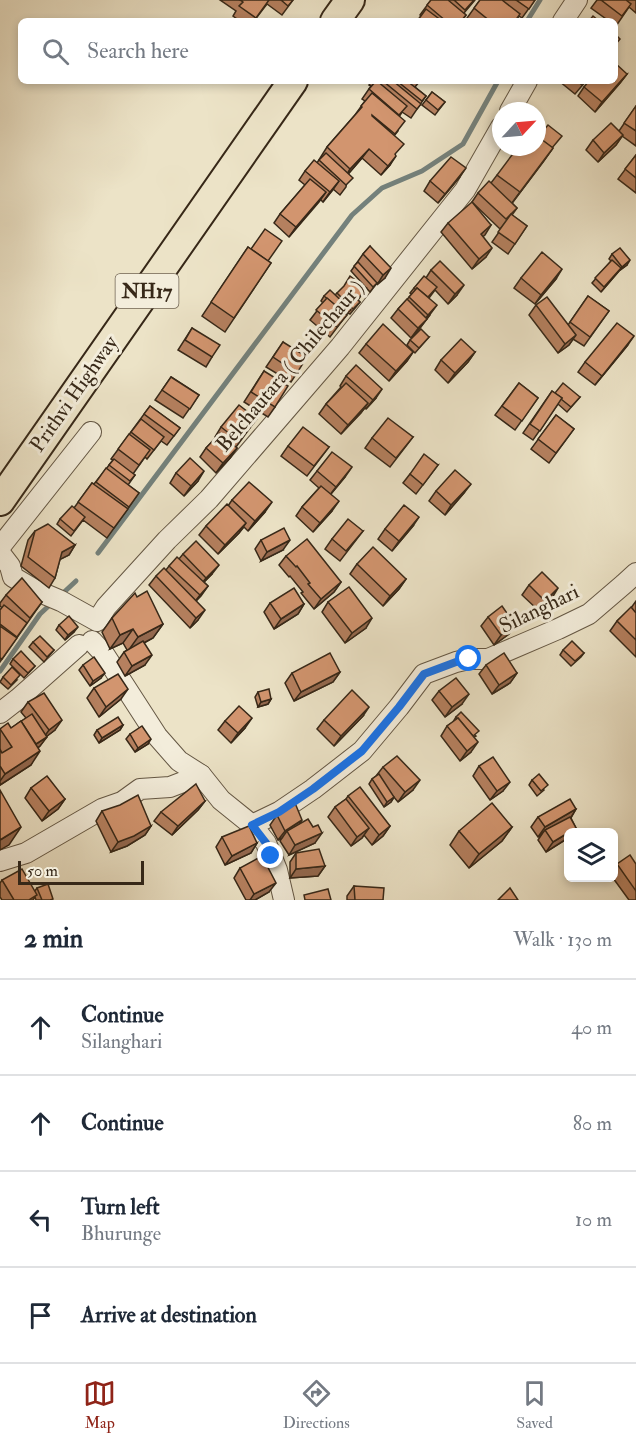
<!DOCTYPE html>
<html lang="en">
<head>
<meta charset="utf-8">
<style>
  body { margin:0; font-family:"IM FELL Double Pica",serif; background:#f6f6f7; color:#1f2937 }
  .controls { position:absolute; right:18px; bottom:18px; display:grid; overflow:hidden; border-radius:9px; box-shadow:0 3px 9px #0003 }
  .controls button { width:54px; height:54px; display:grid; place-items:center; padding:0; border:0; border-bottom:2px solid #e0e1e3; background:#fff; color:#1f2937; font:30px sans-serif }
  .compass { position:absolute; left:492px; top:102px; width:54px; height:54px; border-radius:50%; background:#fff; box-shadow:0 3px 9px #0003; rotate:64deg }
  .scale { position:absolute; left:18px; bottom:15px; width:126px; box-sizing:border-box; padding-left:6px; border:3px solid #372818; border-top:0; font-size:16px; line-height:21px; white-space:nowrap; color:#372818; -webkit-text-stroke:4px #f3eddb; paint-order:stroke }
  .stop { position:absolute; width:18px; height:18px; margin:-14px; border:4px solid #1a73e8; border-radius:50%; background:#fff }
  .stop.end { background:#1a73e8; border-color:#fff; box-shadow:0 2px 6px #0008 }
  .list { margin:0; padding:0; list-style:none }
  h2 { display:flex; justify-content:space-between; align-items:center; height:78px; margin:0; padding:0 24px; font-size:26px }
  h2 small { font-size:20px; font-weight:400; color:#747a83 }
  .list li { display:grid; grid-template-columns:39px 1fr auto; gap:18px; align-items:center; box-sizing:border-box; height:96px; padding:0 24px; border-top:2px solid #e0e1e3 }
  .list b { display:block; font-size:22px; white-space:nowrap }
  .list p { margin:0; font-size:20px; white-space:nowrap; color:#747a83 }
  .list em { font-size:20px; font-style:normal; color:#747a83 }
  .icon { flex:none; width:33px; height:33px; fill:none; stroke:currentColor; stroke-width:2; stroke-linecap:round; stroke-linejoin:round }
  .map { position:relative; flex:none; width:636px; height:900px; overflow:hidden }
  .search { position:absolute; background:#fff; box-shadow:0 3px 9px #0003; left:18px; right:18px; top:18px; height:66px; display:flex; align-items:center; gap:15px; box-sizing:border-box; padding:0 21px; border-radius:9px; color:#747a83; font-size:22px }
  .sheet { height:462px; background:#fff }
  nav { display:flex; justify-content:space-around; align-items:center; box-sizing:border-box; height:84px; border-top:2px solid #e0e1e3; background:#fff; font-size:16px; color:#747a83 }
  nav a { display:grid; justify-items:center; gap:3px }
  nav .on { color:#8f2418 }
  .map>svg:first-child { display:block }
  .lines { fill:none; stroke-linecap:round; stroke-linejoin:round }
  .stream { stroke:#74817c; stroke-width:5 }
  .minor-casing { stroke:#645744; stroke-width:22 }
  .highway-casing { stroke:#372818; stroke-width:32 }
  .minor { stroke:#f3eddb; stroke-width:20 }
  .highway { stroke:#ece3c7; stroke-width:28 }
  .wall { fill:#b5805f; stroke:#372818; stroke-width:1.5 }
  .shaded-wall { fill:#93684e; stroke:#372818; stroke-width:1.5 }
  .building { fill:#d2956f; stroke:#372818; stroke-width:1.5 }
  .route { stroke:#1a73e8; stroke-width:8 }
  .labels { text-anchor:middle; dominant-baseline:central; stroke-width:6; stroke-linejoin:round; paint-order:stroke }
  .shield { fill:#f3eddb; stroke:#6f6352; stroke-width:1.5 }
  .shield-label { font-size:20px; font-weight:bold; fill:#372818 }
  .street-label { font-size:21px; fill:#372818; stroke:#f3eddb }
</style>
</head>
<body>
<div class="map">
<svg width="636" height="900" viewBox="0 0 636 900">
  <rect width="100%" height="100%" fill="#ece3c7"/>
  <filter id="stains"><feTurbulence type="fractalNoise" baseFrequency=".00333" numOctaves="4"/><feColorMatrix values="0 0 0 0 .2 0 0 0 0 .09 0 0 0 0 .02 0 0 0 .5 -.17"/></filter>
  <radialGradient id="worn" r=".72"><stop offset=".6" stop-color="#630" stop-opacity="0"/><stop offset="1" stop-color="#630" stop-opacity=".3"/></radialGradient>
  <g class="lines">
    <g class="stream">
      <path d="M527,21l13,-21"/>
      <path d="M98,553l254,-338 30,-27 40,-17 41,-27 35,-63"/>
      <path d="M61,595l15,-14"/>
      <path d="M0,671l40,-57 14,-13"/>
    </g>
    <g class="minor-casing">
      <g id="minor">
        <path d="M563,21l14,-21"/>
        <path d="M510,111l17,-30"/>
        <path d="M0,547l91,-115"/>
        <path d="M0,553l10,13 3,11 22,13 26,11 36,20 9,-14 61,-67 42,-41 131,-152 125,-157 36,-63"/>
        <path d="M92,641l12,13 53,82 22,25 22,14 20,25 31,25 14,18 11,27 7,30"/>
        <path d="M0,713l18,-14 61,-54"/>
        <path d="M252,825l27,-13 34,-23 49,-38 37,-44 25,-33 32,-12 13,-3h19l70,-30 31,-15 35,-30 12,-11"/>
        <path d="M0,861l26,-8 76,-44 20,-7 18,-13 30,-2 31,-12"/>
      </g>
    </g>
    <g class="highway-casing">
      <g id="highway">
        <path d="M335,21l15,-21"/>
        <path d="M0,501l293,-420"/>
      </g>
    </g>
    <use href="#minor" class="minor"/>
    <use href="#highway" class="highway"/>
  </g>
  <g class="wall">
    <path d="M220,0h73l-11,15 -15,-11 -13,17h-14l-7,-5 3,-5z"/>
    <path d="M431,0h44l-11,13 2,2 -4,6h-45l4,-5 -1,-1z"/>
    <path d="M480,0h55l-13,18 -3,-2 -3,5h-45l-4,-3z"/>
    <path d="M597,0h39v13l-7,-6 -13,19 -1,-5h-6l-18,-13z"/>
    <path d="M627,74l-7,9 -25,29 -17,-16 6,-9z"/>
    <path d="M372,81h48l-5,6 11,9 -15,22 -9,-6 -3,5 -1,14 -4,5 1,19 -5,10 -9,10 -19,-17 -14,16 -2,13 -6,8 -7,-6 -10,13 -3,-3 -31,38 -15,-14 6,-9 25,-29 -6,-5 6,-9 12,-8 10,-16 28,-32 10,-14 -3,-2 9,-13 -2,-1z"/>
    <path d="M559,81h27l-11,13z"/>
    <path d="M432,92l13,10 -10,13 -13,-10z"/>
    <path d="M636,106v40l-14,-10 -6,9 -18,17 -12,-12 7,-10 26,-9z"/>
    <path d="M553,148l-10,14 -31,41 5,5 -5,7 15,11 -19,28 -16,-12 14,-20 -6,7 -28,-27 6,-9 13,-10 6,-8z"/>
    <path d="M636,155v38l-18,-14z"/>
    <path d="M459,178l-21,25 -14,-12 6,-10z"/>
    <path d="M448,223l43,2 -8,11 3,21 -14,12 -31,-37z"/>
    <path d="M370,246l15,32 -9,6 -6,8 -19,-21 12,-17z"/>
    <path d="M248,247l23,16 -46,69 -23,-16z"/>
    <path d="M612,254l15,11 -8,6 -18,21 -9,-9 19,-22 -2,-2z"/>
    <path d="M431,270l26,25 -9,9 -13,-14 -6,8 1,17 -10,13 -9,10 -20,-20 7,-9 14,-15 -2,-1 4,-5 12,-10z"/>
    <path d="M521,278l35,1 -21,25 -21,-16z"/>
    <path d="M366,288l-8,12 2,2 -4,5 -6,7 -2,-1 -18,24 -20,-17 13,-17 -2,-2 3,-5 11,-1 2,-2z"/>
    <path d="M588,296l21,15 -25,35 -11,-7 -4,6 -11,8 -29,-38 7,-10 32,20z"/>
    <path d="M192,328l20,29 -6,10 -28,-17z"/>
    <path d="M429,337l-14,16 -8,-8 3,-5z"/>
    <path d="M283,342l14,31 -6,9 -25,-15z"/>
    <path d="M366,344l47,8 -6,9 -18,20 -30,-28z"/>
    <path d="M627,346l-32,39 -17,-13 7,-10z"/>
    <path d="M475,352l-7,10 -20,21 -13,-13 6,-10z"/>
    <path d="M264,371l11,36 -7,10 -24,-15z"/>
    <path d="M346,376l30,22 -10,11 -1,-1 -24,26 -22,-20 7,-10 15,-17 -1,-1z"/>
    <path d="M171,377l28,18 -16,23 -28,-18z"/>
    <path d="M519,383l19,15 -23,32 -20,-15z"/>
    <path d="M552,391l3,2 25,4 -13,15 -9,-8 -25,36 -10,-7z"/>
    <path d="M150,406l30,22 -13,17 -6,-4 -14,18 -2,-2 -12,17 2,1 -7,10 11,8 -32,45 -24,-18 -12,16 -14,-12 3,-5 14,-11 18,-25 2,1 12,-15 7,-9 -2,-1z"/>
    <path d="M556,415l18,14 -25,34 -18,-14z"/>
    <path d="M221,427l29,1 -14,19 1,1 -7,10 -14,15 -16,-16 6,-9 10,-10 -1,-1z"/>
    <path d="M413,437l-23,30 -25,-19 7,-10z"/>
    <path d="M288,446l41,1 -22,29 -26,-20z"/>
    <path d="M438,465l-22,29 -13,-11 7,-9z"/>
    <path d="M317,471l28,6 -14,17 1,17 -19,21 -17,-16 6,-9 17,-19 -9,-8z"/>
    <path d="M176,473l22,8 -14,15 -14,-13z"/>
    <path d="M436,491l28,2 -19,22 -16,-14z"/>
    <path d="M232,500l33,12 -17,19 -4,-4 -5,6 -21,21 -19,-19 7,-9 22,-20z"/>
    <path d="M413,526l-21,25 -14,-12 7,-10z"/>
    <path d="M35,531l40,14 -6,10 -9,4 -5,19 -6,10 -28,-22 7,-26z"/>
    <path d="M363,531l-23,30 -15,-12 7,-10z"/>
    <path d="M261,540l22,10 -22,11 -6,-12z"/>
    <path d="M183,554l29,20 -8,8 4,4 -12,15 2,19 -8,8 -41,-43 7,-9 10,-6 3,-4 10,-7z"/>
    <path d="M286,556l55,26 -7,10 -20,17 -13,-16 2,-1 -13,-16 -1,1 -10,-12z"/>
    <path d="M357,564l49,15 -7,10 -16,17 -33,-32z"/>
    <path d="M529,585l23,13 -13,13 -17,-16z"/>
    <path d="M6,595l36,7 -42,60v-52l2,-2 -2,-2v-3z"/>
    <path d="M137,597l26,27 -10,14 -9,5 1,22 -20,11 -8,-14 7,-10 3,-2 -4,-7 -13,6 -8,-17 10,-14z"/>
    <path d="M636,601v56l-26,-26 7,-10 14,-13z"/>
    <path d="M328,602l38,26 -21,15 -23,-31z"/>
    <path d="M270,603l34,1 -6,10 -24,15 -10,-17z"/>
    <path d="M488,617l27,8 -6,9 -15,11 -13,-19z"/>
    <path d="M59,625l15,7 -9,8 -9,-10z"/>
    <path d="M33,642l21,8 -10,12 -15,-15z"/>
    <path d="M563,650l21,3 -3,4 -10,9 -11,-11z"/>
    <path d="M13,659l22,7 -11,12 -14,-14z"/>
    <path d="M83,665l18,13 -11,8 -11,-16z"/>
    <path d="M486,665l31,8 -7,10 -18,11 -13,-20z"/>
    <path d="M340,672l-7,10 -39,19 -9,-18 7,-10z"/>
    <path d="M3,677l14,3 -9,9 -8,-7z"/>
    <path d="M94,688l27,11 -22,18 -12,-19z"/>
    <path d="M439,691l23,13 -17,13 -13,-17z"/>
    <path d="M258,692l13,7 -3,5 -10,3 -3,-10z"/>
    <path d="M28,702l27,28 -8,6 -7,10 -2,2 -7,17 -31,20v-56l11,-1 15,-10 -5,-6z"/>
    <path d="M363,716l-29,30 -17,-17 7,-9z"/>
    <path d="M456,717l20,19 -2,1 -3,15 -11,9 -19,-25 6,-10 6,-4z"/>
    <path d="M225,721l20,7 -14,15 -13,-13z"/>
    <path d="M123,725l-3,5 -21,13 -5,-8 3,-5z"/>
    <path d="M130,734l18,10 -13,8 -9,-13z"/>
    <path d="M479,766l24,25 -13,9 -17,-24z"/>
    <path d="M383,767l30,23 -15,12 -5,-6 1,1 -3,5 -7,5 -15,-23 3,-5 4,-3z"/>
    <path d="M532,780l12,10 -7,6 -8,-11z"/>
    <path d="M31,788l34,11 -7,10 -16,12 -17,-23z"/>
    <path d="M348,796l42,30 -7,10 -11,9 -8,-10 -2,3 -11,8 -23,-29 7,-10 11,-8z"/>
    <path d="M205,801l-7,9 -26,25 -18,-14 7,-9z"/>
    <path d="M576,809l-5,9 5,10 -3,4h-5v6l-22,14 -8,-12 4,-6 -4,3 -7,-10 7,-10z"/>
    <path d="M102,811l49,15 -6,9 -18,11 -16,6 -15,-31z"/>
    <path d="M277,815l23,8 15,20 -26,12 -9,-14 2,-3 -4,2 -8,-15z"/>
    <path d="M512,827l-10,14 -33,27 -19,-23 9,-14z"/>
    <path d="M222,837l35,6 -6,10 -26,12 -9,-18z"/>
    <path d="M296,853l29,13 -7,10 -28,2v-16z"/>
    <path d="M617,864h19v36h-7l-16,-22 1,-9z"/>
    <path d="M240,868l29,24 -14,8h-9l-12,-22z"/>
    <path d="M2,880l32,12 3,-4 15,12h-16l-1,-3 -2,3h-31l-2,-3v-14z"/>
    <path d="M354,886l29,14h-36v-4z"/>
  </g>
  <g class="shaded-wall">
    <path d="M627,74l-7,9 -25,29 7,-10z"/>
    <path d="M623,135l-7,10 -18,17 6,-9z"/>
    <path d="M553,148l-10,14 -33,44 10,-14z"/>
    <path d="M369,149l-7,9 -18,21 6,-10z"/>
    <path d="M396,156l-6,9 -9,10 7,-9z"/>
    <path d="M466,168l-7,10 -21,25 7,-9z"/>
    <path d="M339,181l-7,10 -9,11 7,-10z"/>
    <path d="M326,192l-7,10 -30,35 7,-10z"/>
    <path d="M491,225l-6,10 -11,9 7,-10z"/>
    <path d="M492,248l-6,9 -14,12 7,-10z"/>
    <path d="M630,260l-3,5 -8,6 -18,21 21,-25z"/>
    <path d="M391,268l-6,10 -8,7 6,-10z"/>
    <path d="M562,269l-6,10 -21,25 6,-9z"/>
    <path d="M464,285l-7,10 -9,9 7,-10z"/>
    <path d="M437,305l-17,23 -9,10 17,-23z"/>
    <path d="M576,335l-7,10 -11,8 7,-9z"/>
    <path d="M634,336l-7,10 -32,39 7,-9z"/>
    <path d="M413,352l-6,9 -18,20 7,-10z"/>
    <path d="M475,352l-7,10 -20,21 7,-10z"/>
    <path d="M382,389l-6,9 -10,11 7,-9z"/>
    <path d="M368,403l-7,10 -20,21 7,-9z"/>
    <path d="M237,448l-7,10 -14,15 7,-10z"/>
    <path d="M352,467l-7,10 -16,19 7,-9z"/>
    <path d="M204,471l-6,10 -14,15 7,-10z"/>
    <path d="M471,484l-7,9 -19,22 6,-10z"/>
    <path d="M339,501l-7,10 -19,21 7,-9z"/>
    <path d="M272,502l-7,10 -17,19 7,-10z"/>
    <path d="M419,517l-6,9 -21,25 7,-10z"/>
    <path d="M246,523l-7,10 -21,21 7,-9z"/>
    <path d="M290,540l-7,10 -22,11 6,-9z"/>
    <path d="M75,545l-6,10 -14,7 7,-10z"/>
    <path d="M219,565l-7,9 -13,13 7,-9z"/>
    <path d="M406,579l-7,10 -16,17 7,-10z"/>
    <path d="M341,582l-7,10 -20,17 7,-10z"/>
    <path d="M208,586l-7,10 -8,8 7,-9z"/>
    <path d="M558,588l-6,10 -13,13 6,-10z"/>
    <path d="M304,604l-6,10 -24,15 7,-10z"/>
    <path d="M205,610l-7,10 -8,8 6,-10z"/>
    <path d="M372,618l-6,10 -21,15 7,-10z"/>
    <path d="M163,624l-10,14 -25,13 10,-14z"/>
    <path d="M515,625l-6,9 -15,11 7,-10z"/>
    <path d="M78,627l-4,5 -9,8 3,-5z"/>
    <path d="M133,629l-10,14 -13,6 10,-14z"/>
    <path d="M152,655l-7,10 -20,11 7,-10z"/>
    <path d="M340,672l-7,10 -39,19 7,-9z"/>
    <path d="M105,673l-4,5 -11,8 3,-5z"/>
    <path d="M517,673l-7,10 -18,11 7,-9z"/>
    <path d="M128,689l-7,10 -22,18 7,-10z"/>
    <path d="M469,694l-7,10 -17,13 7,-10z"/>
    <path d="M271,699l-3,5 -10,3 3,-5z"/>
    <path d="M369,707l-6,9 -29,30 7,-10z"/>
    <path d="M252,718l-7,10 -14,15 7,-10z"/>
    <path d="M62,720l-7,10 -13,10 7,-10z"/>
    <path d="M123,725l-3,5 -21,13 3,-5z"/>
    <path d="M47,737l-7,9 -15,10 7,-9z"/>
    <path d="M151,739l-3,5 -13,8 3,-4z"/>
    <path d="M478,742l-7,10 -11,9 7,-10z"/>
    <path d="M40,751l-9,14 -31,20v-4l5,-7z"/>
    <path d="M420,780l-7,10 -15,12 7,-10z"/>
    <path d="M510,782l-7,9 -13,9 7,-9z"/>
    <path d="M394,797l-3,5 -7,5 3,-5z"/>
    <path d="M65,799l-7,10 -16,12 7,-10z"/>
    <path d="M205,801l-7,9 -26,25 6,-9z"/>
    <path d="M576,809l-6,10 -25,11 -3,4 -4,3 7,-10z"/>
    <path d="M302,820l-6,10 -9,1 -5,7 -4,2 7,-9z"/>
    <path d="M151,826l-6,9 -18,11 -16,6 7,-10z"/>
    <path d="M390,826l-7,10 -11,9 7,-10z"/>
    <path d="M21,827l-12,18 -9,5v-10z"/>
    <path d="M512,827l-10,14 -33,27 10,-14z"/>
    <path d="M369,828l-7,10 -11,8 6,-9z"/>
    <path d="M322,833l-7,10 -26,12 6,-10z"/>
    <path d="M568,833v5l-22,14 7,-10z"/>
    <path d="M257,843l-6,10 -26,12 7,-9z"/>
    <path d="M325,866l-7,10 -28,2 6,-9z"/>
    <path d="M276,883l-7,9 -14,8h-5l4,-6z"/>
  </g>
  <g class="building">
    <path d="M240,0h29l-13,18 -17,-12 4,-4z"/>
    <path d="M281,0h12l-5,6z"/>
    <path d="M431,0h17l18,15 -5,6h-15l-19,-16z"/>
    <path d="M454,0h20l-9,10z"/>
    <path d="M480,0h22l18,14 -5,7h-25l-16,-13z"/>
    <path d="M516,0h19l-6,9z"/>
    <path d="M601,0h25l5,4 -9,12z"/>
    <path d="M426,9l16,12h-24v-1z"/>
    <path d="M593,16l6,5h-10z"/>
    <path d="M615,34l5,5 -5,6z"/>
    <path d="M615,63l12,11 -25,28 -18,-15 5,-6h26z"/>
    <path d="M376,81h1l30,25 -8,9 -30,-26z"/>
    <path d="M383,81h10l28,23 -4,5z"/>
    <path d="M397,81h10l19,15 -4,5z"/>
    <path d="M577,81h8l-3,4z"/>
    <path d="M432,92l13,10 -7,8 -12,-10z"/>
    <path d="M372,93l33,28 -10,13 -23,-19v1l32,28 -9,10 1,2 -8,10 -19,-17 -19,20 -23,-22 35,-40 -1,-1z"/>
    <path d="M636,106v25l-12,-8z"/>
    <path d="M611,123l12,12 -19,18 -11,-13z"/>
    <path d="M548,125l14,11 -10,12 -14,-11z"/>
    <path d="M537,136l16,12 -33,44 -23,-17 21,-28h19z"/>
    <path d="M326,153l27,25 -7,7 -27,-25z"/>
    <path d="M636,155v23l-11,-9z"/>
    <path d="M451,157l15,11 -21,26 -15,-13z"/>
    <path d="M314,160l25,21 -9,11 -25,-21z"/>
    <path d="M310,179l16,13 -30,35 -16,-13z"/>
    <path d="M489,181l28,27 -11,11 -28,-26z"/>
    <path d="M472,202l19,23 -10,9 11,14 -13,11 -31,-36z"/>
    <path d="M511,214l16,12 -12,18 -17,-12z"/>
    <path d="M265,229l17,12 -14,20 -17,-12z"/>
    <path d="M370,246l21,22 -8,7 -20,-21z"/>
    <path d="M248,247l23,16 -37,55 -23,-16z"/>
    <path d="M620,248l10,12 -8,7 -10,-13z"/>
    <path d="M542,252l20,17 -21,26 -20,-17z"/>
    <path d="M612,260l9,8 -17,19 -9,-9z"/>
    <path d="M440,261l24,24 -9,9 -24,-24z"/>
    <path d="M358,262l19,21 -4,4 -19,-21z"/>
    <path d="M350,276l16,12 -7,10 -11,-7 12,11 -7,7 -16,-16 7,-7z"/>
    <path d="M424,276l13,11 -9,10 -11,-9 -1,2 -2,-2z"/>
    <path d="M417,288l20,17 -9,10 -19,-18z"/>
    <path d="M330,290l21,20 -5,4 -22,-18z"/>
    <path d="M588,296l21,15 -19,26 -20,-15z"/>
    <path d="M547,297l29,38 -11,9 -29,-39z"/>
    <path d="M327,298l20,17 -10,12 -21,-17z"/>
    <path d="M407,299l20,20 -9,9 -20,-19z"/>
    <path d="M617,323l17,13 -32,40 -17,-14z"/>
    <path d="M383,324l30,28 -17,19 -30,-27z"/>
    <path d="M192,328l28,17 -8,12 -27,-17z"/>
    <path d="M421,329l8,8 -10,11 -9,-8z"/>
    <path d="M461,339l14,13 -20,21 -14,-13z"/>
    <path d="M283,342l24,15 -10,16 -24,-16z"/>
    <path d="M356,365l26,24 -9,11 -27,-24z"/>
    <path d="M264,371l24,15 -13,21 -24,-15z"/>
    <path d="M171,377l28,18 -9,14 -28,-19z"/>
    <path d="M346,383l22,20 -20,22 -22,-21z"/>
    <path d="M519,383l19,15 -16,23 -20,-15z"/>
    <path d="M563,383l17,14 -9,10 -10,-8 1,-1 -7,-5z"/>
    <path d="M552,391l10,7 -22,33 -10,-7z"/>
    <path d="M239,405l18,14 -18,22 -18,-14z"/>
    <path d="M150,406l30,22 -6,8 -30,-22z"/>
    <path d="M556,415l18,14 -18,24 -18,-14z"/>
    <path d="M388,418l25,19 -17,21 -24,-20z"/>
    <path d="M141,419l23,18 -10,13 -23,-18z"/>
    <path d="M303,427l26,20 -15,19 -26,-20z"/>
    <path d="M220,433l17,15 -14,15 -17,-15z"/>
    <path d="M129,434l21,16 -11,15 -21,-16z"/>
    <path d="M332,452l20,15 -16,20 -19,-16z"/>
    <path d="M424,454l14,11 -15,20 -13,-11z"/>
    <path d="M190,458l14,13 -13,15 -15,-13z"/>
    <path d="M114,459l21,16 -5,6 -21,-16z"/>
    <path d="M106,468l33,25 -10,14 -33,-25z"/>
    <path d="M455,470l16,14 -20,21 -15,-14z"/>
    <path d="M249,482l23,20 -17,19 -23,-21z"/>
    <path d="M92,483l36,26 -14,19 -36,-26z"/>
    <path d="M321,486l18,15 -19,22 -18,-16z"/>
    <path d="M227,504l19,19 -21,22 -19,-19z"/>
    <path d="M404,505l15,12 -20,24 -14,-12z"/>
    <path d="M72,506l13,11 -11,14 -14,-12z"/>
    <path d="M348,519l15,12 -17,20 -14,-12z"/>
    <path d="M48,524l27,21 -13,7 -7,26 -27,-21 7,-26z"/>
    <path d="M284,528l6,12 -23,12 -6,-12z"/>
    <path d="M307,539l34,43 -20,17 -13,-15 2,-1 -13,-17 -1,1 -10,-11z"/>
    <path d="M196,541l23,24 -13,13 -23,-24z"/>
    <path d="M373,547l33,32 -16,17 -33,-32z"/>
    <path d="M177,557l31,29 -8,9 -31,-29z"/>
    <path d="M164,568l41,42 -9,8 -40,-42z"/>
    <path d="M542,572l16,16 -13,13 -16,-16z"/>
    <path d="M22,578l20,24 -12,16 -24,-23z"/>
    <path d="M349,587l23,31 -20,15 -24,-31z"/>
    <path d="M294,588l10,16 -23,15 -11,-16z"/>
    <path d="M147,591l16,33 -25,13 -5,-8 -13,6 -8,-17 23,-25 2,4z"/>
    <path d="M4,605l23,18 -10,14 -17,-13v-14z"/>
    <path d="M502,606l13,19 -14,10 -13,-18z"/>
    <path d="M631,607l5,6v27l-19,-19z"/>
    <path d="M69,616l9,11 -10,8 -9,-10z"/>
    <path d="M0,626l17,12 -15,21 -2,-1z"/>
    <path d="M40,636l14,14 -7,7 -14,-15z"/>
    <path d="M143,641l9,14 -20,11 -8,-14z"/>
    <path d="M572,641l12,12 -9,8 -12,-11z"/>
    <path d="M21,651l14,15 -7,7 -15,-14z"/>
    <path d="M330,653l10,19 -39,20 -9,-19z"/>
    <path d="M504,653l13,20 -18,12 -13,-20z"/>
    <path d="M94,657l11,16 -12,8 -10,-16z"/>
    <path d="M12,667l8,8 -9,10 -8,-8z"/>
    <path d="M118,674l10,15 -22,18 -12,-19z"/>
    <path d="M456,678l13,16 -17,13 -13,-16z"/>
    <path d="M269,689l2,10 -10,3 -3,-10z"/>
    <path d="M352,690l17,17 -28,29 -17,-16z"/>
    <path d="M44,693l18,27 -13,10 -21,-28z"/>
    <path d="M239,706l13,12 -14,15 -13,-12z"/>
    <path d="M461,712l18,19 -6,5 -15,-18 -1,1 -1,-2z"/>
    <path d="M32,714l15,23 -11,7 -15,-23 -4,3z"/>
    <path d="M118,717l5,8 -21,13 -5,-8z"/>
    <path d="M458,718l20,24 -11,9 -20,-25z"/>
    <path d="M21,721l19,30 -35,23 -5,-8v-17l2,4 10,-6 -12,-18 8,-6 3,5z"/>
    <path d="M142,726l9,13 -13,9 -8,-14z"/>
    <path d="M397,756l23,24 -15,12 -22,-25z"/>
    <path d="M493,757l17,25 -13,9 -18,-25z"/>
    <path d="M379,774l15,23 -7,5 -15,-23z"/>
    <path d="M539,774l9,11 -7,6 -9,-11z"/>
    <path d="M47,776l18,23 -16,12 -18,-23z"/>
    <path d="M196,784l9,17 -27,25 -17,-14z"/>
    <path d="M360,787l30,39 -11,9 -31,-39z"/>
    <path d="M0,790l21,37 -21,13z"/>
    <path d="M138,795l13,31 -17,10 -16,6 -16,-31 18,-6z"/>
    <path d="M346,799l23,29 -12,9 -22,-30z"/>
    <path d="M570,799l6,10 -31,18 -7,-10z"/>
    <path d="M295,803l7,17 -17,11 -8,-16z"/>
    <path d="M492,803l20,24 -33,27 -20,-23z"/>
    <path d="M570,817l6,11 -23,14 -8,-12z"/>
    <path d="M308,819l5,8 5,-2 4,8 -27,12 -8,-14z"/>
    <path d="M249,826l8,17 -25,13 -10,-19z"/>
    <path d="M319,849l6,17 -29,3v-16z"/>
    <path d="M630,855l6,9v27l-19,-27z"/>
    <path d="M262,856l14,27 -22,11 -14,-26z"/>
    <path d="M22,869l15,26 -8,5h-15l-12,-20z"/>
    <path d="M48,884l5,15 -3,1h-8l-5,-12z"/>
    <path d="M354,886l30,2 -1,12h-28z"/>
    <path d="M510,888l8,12h-20z"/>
    <path d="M328,889l3,11h-26l-1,-5z"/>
  </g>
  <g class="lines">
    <path class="route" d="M271,856l-5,-13 -14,-18 27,-13 34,-23 49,-38 37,-44 25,-33 32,-12 13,-3"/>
  </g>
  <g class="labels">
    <rect class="shield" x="115.5" y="274" width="63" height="34" rx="4.5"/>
    <g class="shield-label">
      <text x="147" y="291">NH17</text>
    </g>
    <g class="street-label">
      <text transform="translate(290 366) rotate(-50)">Belchautara ( Chilechaur )</text>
      <text transform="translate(74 394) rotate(-55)">Prithvi Highway</text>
      <text transform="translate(539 609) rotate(-26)">Silanghari</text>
    </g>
  </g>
  <rect width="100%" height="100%" filter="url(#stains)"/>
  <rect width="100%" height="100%" fill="url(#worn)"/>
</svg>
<div class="controls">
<button><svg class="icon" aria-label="layers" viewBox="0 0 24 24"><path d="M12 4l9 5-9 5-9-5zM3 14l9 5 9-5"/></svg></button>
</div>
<svg class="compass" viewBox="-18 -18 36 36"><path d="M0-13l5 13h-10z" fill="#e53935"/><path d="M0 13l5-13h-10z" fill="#747a83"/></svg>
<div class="scale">50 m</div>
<div class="stop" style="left:469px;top:659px"></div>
<div class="stop end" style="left:271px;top:856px"></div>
<div class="search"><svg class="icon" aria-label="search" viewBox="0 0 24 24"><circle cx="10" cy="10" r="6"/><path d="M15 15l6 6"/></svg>Search here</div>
</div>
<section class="sheet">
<h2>2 min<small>Walk · 130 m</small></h2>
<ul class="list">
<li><svg class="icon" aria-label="ahead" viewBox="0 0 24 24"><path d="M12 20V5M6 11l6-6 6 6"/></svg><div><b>Continue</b><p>Silanghari</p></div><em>40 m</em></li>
<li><svg class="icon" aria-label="ahead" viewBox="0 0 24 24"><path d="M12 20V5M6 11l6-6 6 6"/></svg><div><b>Continue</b></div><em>80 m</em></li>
<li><svg class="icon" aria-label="left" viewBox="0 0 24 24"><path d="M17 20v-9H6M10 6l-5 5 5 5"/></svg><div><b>Turn left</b><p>Bhurunge</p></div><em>10 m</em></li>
<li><svg class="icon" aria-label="arrive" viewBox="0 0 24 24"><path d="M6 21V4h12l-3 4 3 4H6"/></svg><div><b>Arrive at destination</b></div></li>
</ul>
</section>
<nav>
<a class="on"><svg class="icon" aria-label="map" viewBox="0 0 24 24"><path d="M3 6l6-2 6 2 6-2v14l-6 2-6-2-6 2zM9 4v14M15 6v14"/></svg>Map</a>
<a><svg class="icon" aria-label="directions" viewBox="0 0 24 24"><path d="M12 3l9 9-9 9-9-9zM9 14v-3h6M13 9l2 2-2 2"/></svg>Directions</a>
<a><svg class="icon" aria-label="saved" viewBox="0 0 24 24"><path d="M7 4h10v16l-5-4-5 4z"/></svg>Saved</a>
</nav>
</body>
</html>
